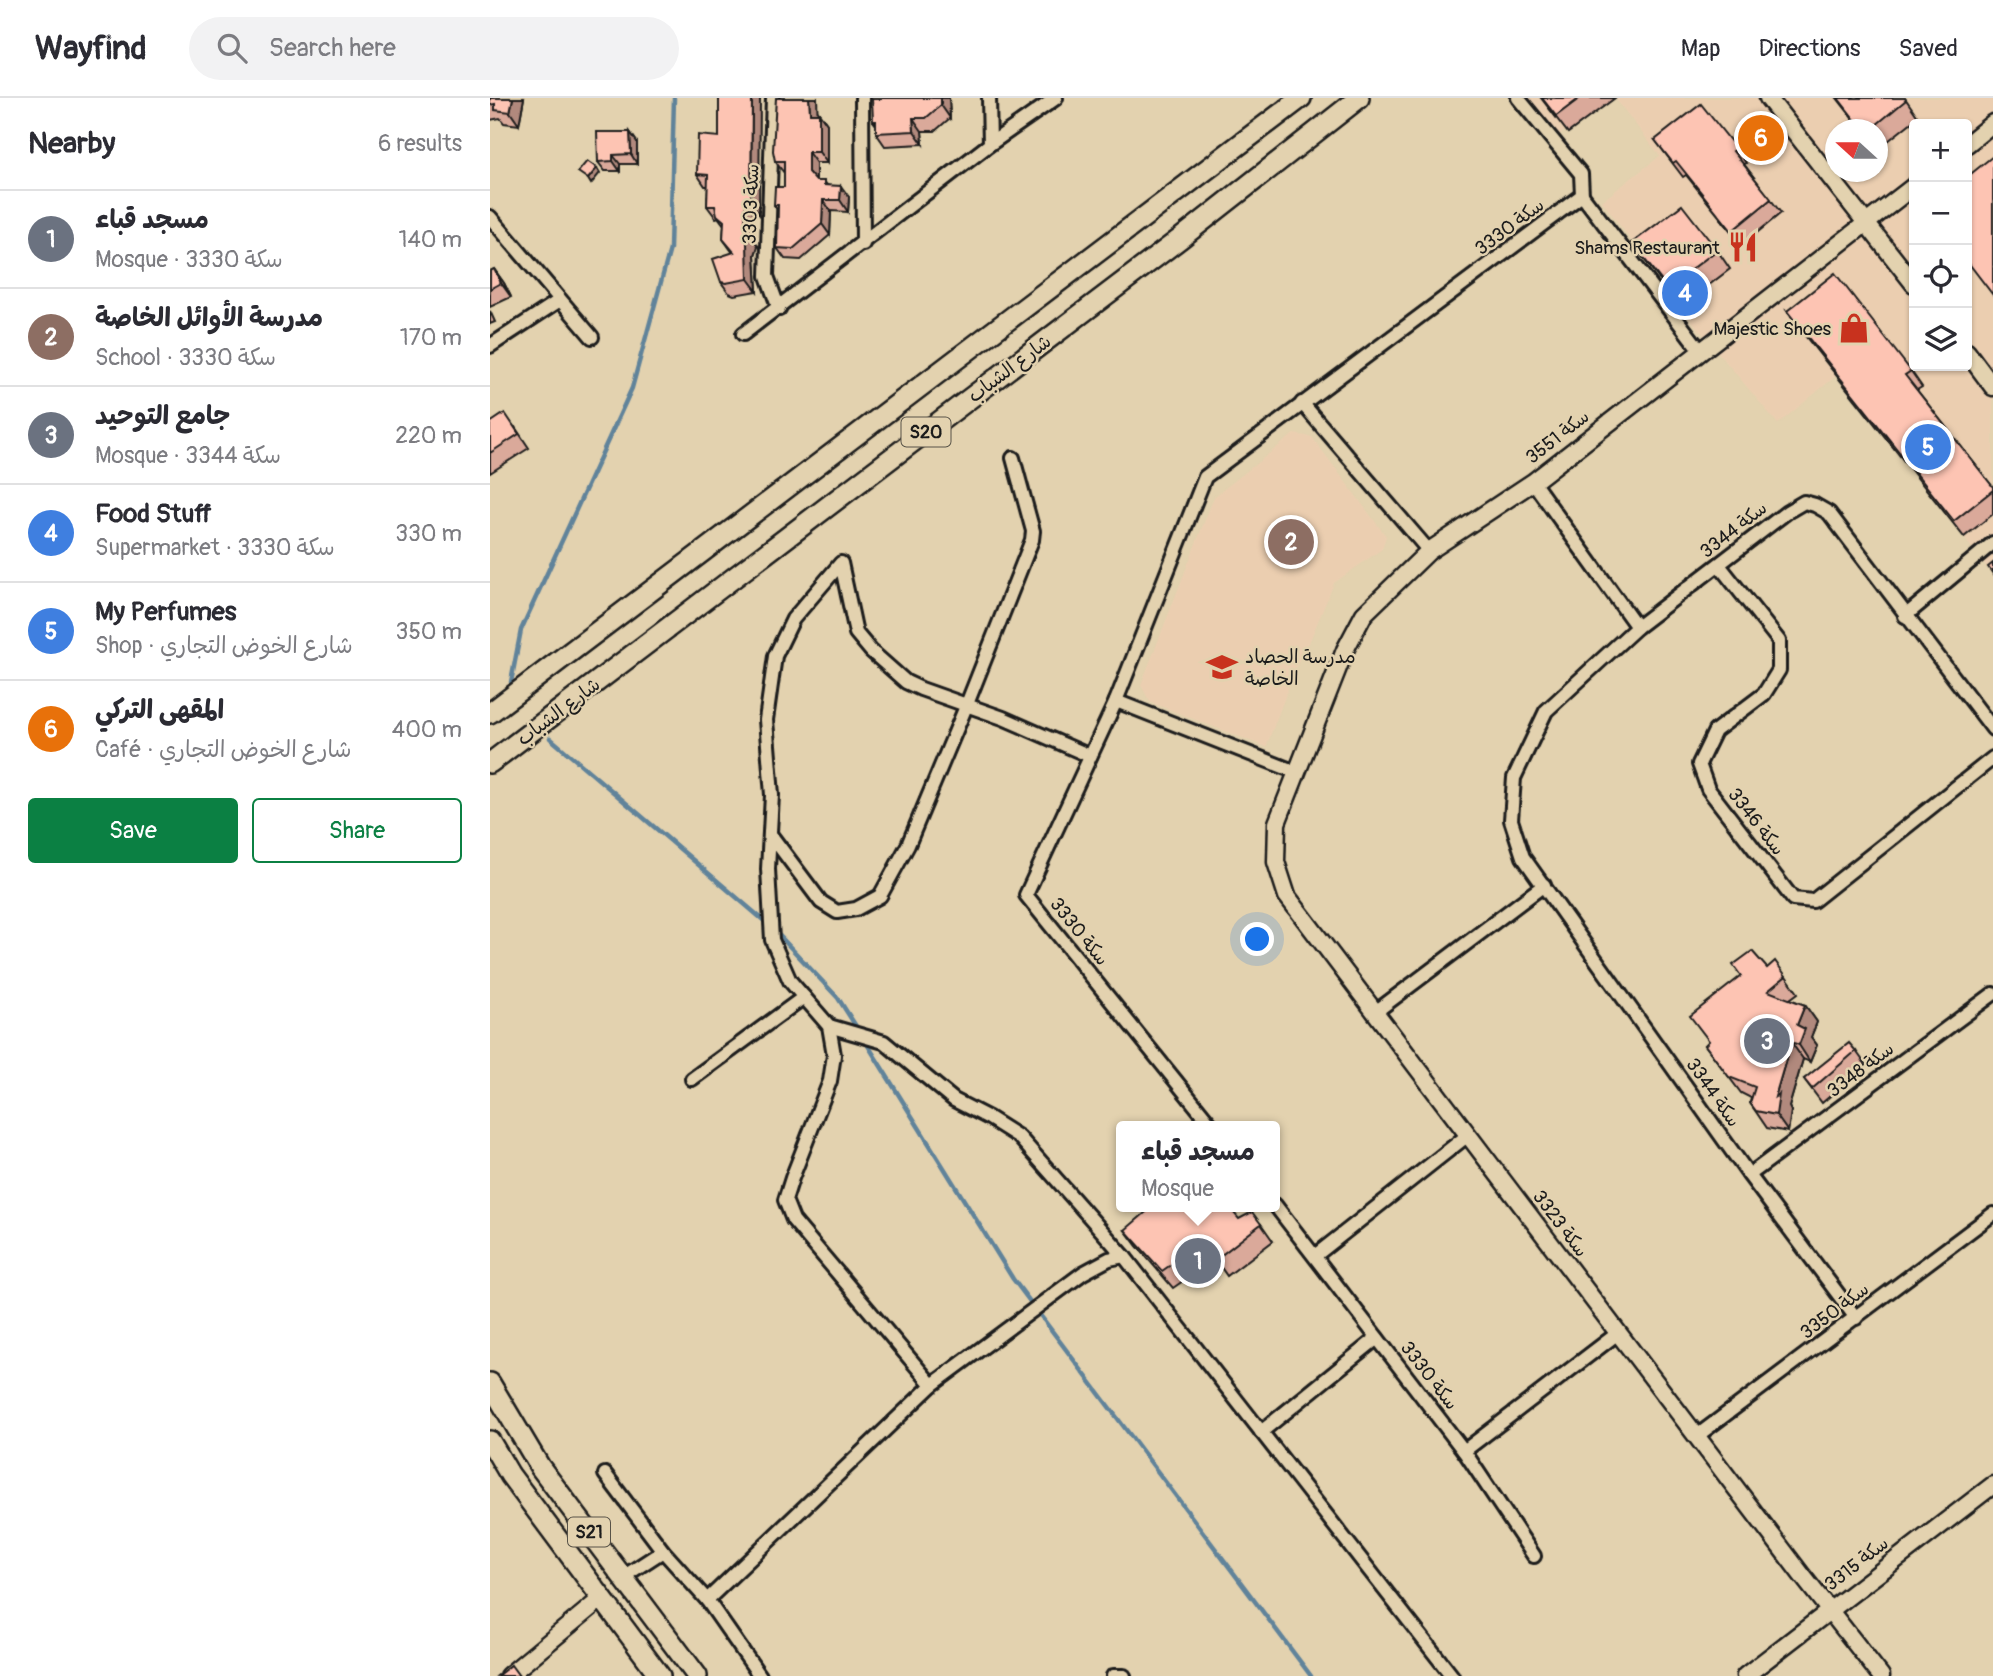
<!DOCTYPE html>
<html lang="en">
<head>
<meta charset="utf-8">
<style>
	body { margin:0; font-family:Pangolin,"Playpen Sans Arabic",sans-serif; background:#f2f2f3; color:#2b2b33 }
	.controls { position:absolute; right:21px; top:21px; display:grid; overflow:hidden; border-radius:7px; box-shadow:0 2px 5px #0004 }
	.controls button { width:63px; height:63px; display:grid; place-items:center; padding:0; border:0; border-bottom:2px solid #e1e1e2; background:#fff; color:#2b2b33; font:35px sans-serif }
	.compass { position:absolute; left:1335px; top:21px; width:63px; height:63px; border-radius:50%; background:#fff; box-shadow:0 2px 5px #0004; rotate:291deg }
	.you { position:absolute; left:768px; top:842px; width:24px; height:24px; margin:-18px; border:5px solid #fff; border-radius:50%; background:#1a73e8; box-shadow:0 0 0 10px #1a73e833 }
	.badge { display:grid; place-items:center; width:46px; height:46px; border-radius:50%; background:#0b8043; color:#fff; font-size:23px; font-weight:700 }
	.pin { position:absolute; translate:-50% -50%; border:4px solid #fff; box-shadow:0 2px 7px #0006 }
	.popup { position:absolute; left:626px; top:1023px; width:164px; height:91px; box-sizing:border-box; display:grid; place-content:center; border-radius:7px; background:#fff; filter:drop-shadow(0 2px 5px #0005); font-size:23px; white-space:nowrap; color:#7c7c81 }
	.popup b { font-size:26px; color:#2b2b33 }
	.popup::after { content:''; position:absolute; left:50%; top:100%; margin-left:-14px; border:14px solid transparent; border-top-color:#fff }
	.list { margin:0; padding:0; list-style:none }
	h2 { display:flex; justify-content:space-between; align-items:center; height:91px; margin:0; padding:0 28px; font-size:30px }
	h2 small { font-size:23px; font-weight:400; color:#7c7c81 }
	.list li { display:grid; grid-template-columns:46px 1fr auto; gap:21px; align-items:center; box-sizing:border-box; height:98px; padding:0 28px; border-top:2px solid #e1e1e2 }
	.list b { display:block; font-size:26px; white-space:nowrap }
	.list p { margin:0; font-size:23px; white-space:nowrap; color:#7c7c81 }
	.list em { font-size:23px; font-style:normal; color:#7c7c81 }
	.actions { display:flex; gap:14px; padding:21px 28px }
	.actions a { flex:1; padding:16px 0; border:2px solid #0b8043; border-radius:7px; text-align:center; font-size:24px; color:#0b8043 }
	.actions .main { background:#0b8043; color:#fff }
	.icon { flex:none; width:38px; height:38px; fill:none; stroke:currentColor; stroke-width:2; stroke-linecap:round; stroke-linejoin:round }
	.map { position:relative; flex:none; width:1503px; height:1578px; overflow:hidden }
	header { display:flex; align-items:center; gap:42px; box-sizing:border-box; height:98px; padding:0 35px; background:#fff; border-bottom:2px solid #e1e1e2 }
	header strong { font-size:33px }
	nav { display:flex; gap:38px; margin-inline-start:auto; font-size:24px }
	.search { width:490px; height:63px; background:#f2f2f3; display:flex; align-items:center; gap:18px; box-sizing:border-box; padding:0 24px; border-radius:38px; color:#7c7c81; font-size:26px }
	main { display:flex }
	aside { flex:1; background:#fff }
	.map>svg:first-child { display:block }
</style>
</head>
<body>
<header>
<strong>Wayfind</strong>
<div class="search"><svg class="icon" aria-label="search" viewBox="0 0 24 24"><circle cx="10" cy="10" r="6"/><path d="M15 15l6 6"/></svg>Search here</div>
<nav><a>Map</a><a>Directions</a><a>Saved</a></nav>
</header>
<main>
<aside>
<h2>Nearby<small>6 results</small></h2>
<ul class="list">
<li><span class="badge" style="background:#6b7280">1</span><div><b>مسجد قباء</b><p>Mosque · سكة 3330</p></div><em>140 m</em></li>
<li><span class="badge" style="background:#8d6e63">2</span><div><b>مدرسة الأوائل الخاصة</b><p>School · سكة 3330</p></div><em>170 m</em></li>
<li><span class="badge" style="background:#6b7280">3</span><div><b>جامع التوحيد</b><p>Mosque · سكة 3344</p></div><em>220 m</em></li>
<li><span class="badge" style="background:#3f7fe0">4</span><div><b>Food Stuff</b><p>Supermarket · سكة 3330</p></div><em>330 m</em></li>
<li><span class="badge" style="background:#3f7fe0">5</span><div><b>My Perfumes</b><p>Shop · شارع الخوض التجاري</p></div><em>350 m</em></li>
<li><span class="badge" style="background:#e8710a">6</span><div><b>المقهى التركي</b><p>Café · شارع الخوض التجاري</p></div><em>400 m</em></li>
</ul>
<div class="actions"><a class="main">Save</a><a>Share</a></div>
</aside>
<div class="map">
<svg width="1503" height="1578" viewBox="0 0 1503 1578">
	<rect width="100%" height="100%" fill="#e3d2af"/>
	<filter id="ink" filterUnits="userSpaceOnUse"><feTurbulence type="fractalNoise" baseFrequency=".0143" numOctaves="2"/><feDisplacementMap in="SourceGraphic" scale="14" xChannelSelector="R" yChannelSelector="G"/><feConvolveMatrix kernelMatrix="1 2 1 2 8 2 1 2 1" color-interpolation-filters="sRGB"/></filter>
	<g filter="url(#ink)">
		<g fill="#ebceb0" fill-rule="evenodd">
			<path d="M1034,0H1124L1067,38Z"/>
			<path d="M1125,0H1503V477L1347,277L1288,326L1190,209L1112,103L1170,58ZM1424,26H1477V268H1424ZM1346,32H1388V74H1346Z"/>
			<path d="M804,336L822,339L896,438L892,451L844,485L816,552L813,551L776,649L660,604L651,587L724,399Z"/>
		</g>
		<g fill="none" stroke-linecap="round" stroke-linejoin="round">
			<g stroke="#61839a" stroke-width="4.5">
				<path d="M21,584L31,532L142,290L180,151L184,0"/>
				<path d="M60,640L279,827"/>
				<path d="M285,833L348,900L369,933"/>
				<path d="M374,941L523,1181L821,1578"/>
			</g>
			<g stroke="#1c1c1c" stroke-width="18">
				<g id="minor">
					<path d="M283,0L277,178L289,211"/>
					<path d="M372,0L373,146"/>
					<path d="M499,0L500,46"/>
					<path d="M1028,0L1091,76L1092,97"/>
					<path d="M1092,97L1210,252"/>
					<path d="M0,119L102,239"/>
					<path d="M253,236L500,46L566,0"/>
					<path d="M0,248L70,202"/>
					<path d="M812,305L939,453"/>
					<path d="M1043,384L1147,529"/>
					<path d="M1229,467L1289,543V572L1274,596L1225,633L1209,666L1218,691L1303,801L1323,803L1503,660"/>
					<path d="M1415,518L1503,445"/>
					<path d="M626,603L806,674"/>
					<path d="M280,736L331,804L347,814L366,811L390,798L418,747L477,606L542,442L543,433L523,360"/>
					<path d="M884,915L1054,787"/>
					<path d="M339,928L394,944L464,1002L499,1020L529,1039L634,1158L962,1578"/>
					<path d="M202,981L314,899"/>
					<path d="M722,1028L536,797L626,603L715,379L1092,97"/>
					<path d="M1259,1077L1503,896"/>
					<path d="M785,1107L974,1353L1044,1458"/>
					<path d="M826,1157L978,1037"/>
					<path d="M1366,1220L1259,1077L1033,759L1021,722L1024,680L1056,613L1147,529L1297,414L1314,404L1325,407L1339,415L1503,631"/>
					<path d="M442,1287L303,1122L295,1102L302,1080L340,983L344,957L339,928L300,883L282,842L278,771L282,697L276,622L285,558L303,521L351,465L366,535L381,553L416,584L431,591L513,620L600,658"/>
					<path d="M771,1334L887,1240"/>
					<path d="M1207,1338L1503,1116"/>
					<path d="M974,1353L1128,1235"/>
					<path d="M115,1376L173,1453L217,1502L270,1578"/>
					<path d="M133,1479L173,1453"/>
					<path d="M217,1502L442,1287L593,1175L619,1161L634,1158"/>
					<path d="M623,1578H634"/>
				</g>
			</g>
			<g stroke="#1c1c1c" stroke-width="21">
				<g id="tertiary">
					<path d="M1278,0L1424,186"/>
					<path d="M1477,46L1503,25"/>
					<path d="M1477,254L1503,289"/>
					<path d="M18,1578L112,1500"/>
					<path d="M1255,1578L1503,1387"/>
					<path d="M1391,1578L1311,1476L797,798L786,764L787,725L855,552L874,516L939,453L1043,384L1424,88"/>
				</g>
			</g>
			<g stroke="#1c1c1c" stroke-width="24">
				<g id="primary">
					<path d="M0,615L811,0"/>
					<path d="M0,665L691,140L869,0"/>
					<path d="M0,1285L50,1369L207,1578"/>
					<path d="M0,1343L20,1377L170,1578"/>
				</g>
			</g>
			<use href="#minor" stroke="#e3d2af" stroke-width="12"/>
			<use href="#tertiary" stroke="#e3d2af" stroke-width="16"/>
			<use href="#primary" stroke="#e3d2af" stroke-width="19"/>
		</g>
		<g fill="#daa99a" stroke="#1c1c1c" stroke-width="2">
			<path d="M0,0H34L29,27L14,25L10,20L0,22Z"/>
			<path d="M286,0H327V15H329L337,26V65H326V83H334L337,87L359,99L358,114L341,113L340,137L311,162L295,161L287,150L288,113L284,107L294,89V75L285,63Z"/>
			<path d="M459,0L460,20L445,33H432L433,46L395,48L386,35V27L383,23L391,1Z"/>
			<path d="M1051,0H1125L1078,35Z"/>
			<path d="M1347,0H1415L1428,19L1388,51V32H1372Z"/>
			<path d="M140,34L147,44V66H130V73H115L108,64Z"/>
			<path d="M229,39L269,116L264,115L263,139L268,148L265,157L267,193L244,197L239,195L231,184L243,155L233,141L234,127L228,119L226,120L217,108L218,88H215L207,76Z"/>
			<path d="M1165,42L1246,50L1256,65L1254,66L1291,115L1252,147L1196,77L1193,79Z"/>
			<path d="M1142,145L1227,152L1240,171L1190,209Z"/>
			<path d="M4,171L14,185L21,199L0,209V173Z"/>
			<path d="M0,213L5,224L0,226Z"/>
			<path d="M1297,213L1421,273L1432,289L1427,292L1503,389V416L1474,439L1308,229Z"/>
			<path d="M0,325L25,329L39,350L0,375Z"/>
			<path d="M1277,870L1296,878L1308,895L1300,901L1315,907L1327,924L1321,939L1327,947L1320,964L1313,961L1299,1009L1301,1013L1298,1034L1277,1030L1260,1005L1261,1000L1251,995L1215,947L1218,944Z"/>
			<path d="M1366,953L1376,967L1332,1005L1314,981Z"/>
			<path d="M749,1121L771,1126L783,1143L737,1178L725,1161L717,1180L703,1176L683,1190L647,1148L635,1132Z"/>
		</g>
		<g fill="#b1897d" stroke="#1c1c1c" stroke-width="2">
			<path d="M23,0H34L29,27L20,14Z"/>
			<path d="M262,0H270L269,116L261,104Z"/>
			<path d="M319,0H327L328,26L320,15Z"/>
			<path d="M451,0H459L460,20L451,7Z"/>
			<path d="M329,15L337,26V65L329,54Z"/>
			<path d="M423,20L432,33L433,46L424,33Z"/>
			<path d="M140,34L147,44V66L141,56Z"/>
			<path d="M318,54L326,65V86L318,74Z"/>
			<path d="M123,57L130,66V73L123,63Z"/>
			<path d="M107,70L110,75L101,86L98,81Z"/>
			<path d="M351,88L359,99L358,114L350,102Z"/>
			<path d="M333,102L341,113L340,137L332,126Z"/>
			<path d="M256,104L264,115L263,139L268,148L265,157L267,193L258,181L255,128Z"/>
			<path d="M4,171L14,185L21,199L11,185Z"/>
			<path d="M1315,907L1327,924L1321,939L1327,947L1320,964L1309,947L1307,927Z"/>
			<path d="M1301,944L1313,961L1299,1009L1301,1013L1298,1034L1286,1017L1285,999Z"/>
			<path d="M713,1145L725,1161L717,1180L705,1164Z"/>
		</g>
		<g fill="#fdc4b3" stroke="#1c1c1c" stroke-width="2">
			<path d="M0,0H23L20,14L5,12V6L0,7Z"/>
			<path d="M229,0H262L261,104H256L255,128L260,137L257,145L258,181L236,185L231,184L223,161L244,154L233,141L234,123L227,117L225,108H217L218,77L207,76L208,37L229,39Z"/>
			<path d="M286,0H319L320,15H329V54H318V74L326,83H334V87L351,88L350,102H333L332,126L303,151L287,150L288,107H284L285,89H294V63H285L283,53Z"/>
			<path d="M391,0H451V7L436,20H423L424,33L386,35V23H383L382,1H391Z"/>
			<path d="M1052,0H1090L1066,18Z"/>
			<path d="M1348,0H1415L1416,2L1380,32H1373Z"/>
			<path d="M1211,6L1246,50L1243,53L1281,101L1242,133L1186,63L1183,65L1165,42Z"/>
			<path d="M107,34H140L141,56L123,57V63L108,64Z"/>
			<path d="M1503,58V197L1477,163V79Z"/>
			<path d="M97,63L107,70L98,81L88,74Z"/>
			<path d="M1192,107L1227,152L1177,190L1142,145Z"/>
			<path d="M4,171L11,185L0,191V173Z"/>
			<path d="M1345,175L1421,273L1415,277L1503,389V392L1464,423L1297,213Z"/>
			<path d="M15,315L29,336L0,355V325Z"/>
			<path d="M1503,465V476L1498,469Z"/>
			<path d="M1262,853L1277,870L1285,863L1296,878L1278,893L1315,907L1307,927L1315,931L1309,947L1301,944L1285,999L1289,996L1286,1017L1266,1013L1260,1005L1265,989L1239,979L1215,947L1219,943L1200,918L1251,878L1243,867Z"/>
			<path d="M1359,945L1366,953L1322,991L1314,981Z"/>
			<path d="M662,1109H739L749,1121L762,1114L771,1126L725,1162L713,1145L705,1164L692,1159L672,1173L635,1132Z"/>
			<path d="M21,1567L29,1578H7Z"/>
		</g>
	</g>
	<defs>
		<g id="restaurant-bare" transform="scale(2.415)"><path d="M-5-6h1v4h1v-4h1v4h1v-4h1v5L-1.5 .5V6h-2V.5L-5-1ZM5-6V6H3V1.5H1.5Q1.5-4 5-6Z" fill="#c8321e" stroke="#e3d2af" stroke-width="2.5" paint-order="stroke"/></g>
		<g id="shop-bare" transform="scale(2.415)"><path d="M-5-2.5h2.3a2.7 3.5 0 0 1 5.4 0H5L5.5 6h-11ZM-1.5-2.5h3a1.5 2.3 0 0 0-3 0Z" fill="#c8321e" stroke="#e3d2af" stroke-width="2.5" paint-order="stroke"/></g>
		<g id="school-bare" transform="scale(2.415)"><path d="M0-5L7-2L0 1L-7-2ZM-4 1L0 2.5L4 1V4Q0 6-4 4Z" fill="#c8321e" stroke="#e3d2af" stroke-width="2.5" paint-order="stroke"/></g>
	</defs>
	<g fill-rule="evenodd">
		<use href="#restaurant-bare" x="1253" y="149"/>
		<use href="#shop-bare" x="1364" y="230"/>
		<use href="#school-bare" x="732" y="569"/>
	</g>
	<g text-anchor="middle" stroke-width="5" stroke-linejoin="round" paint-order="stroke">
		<g fill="#e3d2af" stroke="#585348" stroke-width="2">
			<rect x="411.5" y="319.5" width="49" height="29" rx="5"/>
			<rect x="78" y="1419.5" width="42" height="29" rx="5"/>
		</g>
		<g font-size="18" font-weight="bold" fill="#1c1c1c">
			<text x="436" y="340">S20</text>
			<text x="99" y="1440">S21</text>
		</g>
		<g font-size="19" fill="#1c1c1c" stroke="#e3d2af">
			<text transform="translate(260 106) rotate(-88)" y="7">سكة 3303</text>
			<text transform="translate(1019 128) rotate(-37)" y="7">سكة 3330</text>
			<text transform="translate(519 270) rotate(-37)" y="7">شارع الشباب</text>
			<text transform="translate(1067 338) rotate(-38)" y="7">سكة 3551</text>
			<text transform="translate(1243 431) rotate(-38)" y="7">سكة 3344</text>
			<text transform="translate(68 613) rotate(-37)" y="7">شارع الشباب</text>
			<text transform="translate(1267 723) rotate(52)" y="7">سكة 3346</text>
			<text transform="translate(590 833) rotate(51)" y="7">سكة 3330</text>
			<text transform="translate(1370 971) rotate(-37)" y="7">سكة 3348</text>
			<text transform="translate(1224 994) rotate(55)" y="7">سكة 3344</text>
			<text transform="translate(1071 1125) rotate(53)" y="7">سكة 3323</text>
			<text transform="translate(1344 1212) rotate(-37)" y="7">سكة 3350</text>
			<text transform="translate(940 1277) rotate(52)" y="7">سكة 3330</text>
			<text transform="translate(1366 1465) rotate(-38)" y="7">سكة 3315</text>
		</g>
		<g font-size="19" fill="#1c1c1c" stroke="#e3d2af" text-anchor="end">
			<text x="1230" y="156">Shams Restaurant</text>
			<text x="1341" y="237">Majestic Shoes</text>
			<text x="755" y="565" text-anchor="start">مدرسة الحصاد<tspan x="755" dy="22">الخاصة</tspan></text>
		</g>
	</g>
</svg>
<div class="controls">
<button>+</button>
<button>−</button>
<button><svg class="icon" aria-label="locate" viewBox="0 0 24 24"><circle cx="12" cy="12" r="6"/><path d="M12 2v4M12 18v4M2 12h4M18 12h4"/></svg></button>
<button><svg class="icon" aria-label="layers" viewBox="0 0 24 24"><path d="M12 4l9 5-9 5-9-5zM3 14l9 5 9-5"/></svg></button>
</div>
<svg class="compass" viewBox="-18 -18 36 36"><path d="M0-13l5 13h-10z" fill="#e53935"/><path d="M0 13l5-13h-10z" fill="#7c7c81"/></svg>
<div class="you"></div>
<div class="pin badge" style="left:708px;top:1163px;background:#6b7280">1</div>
<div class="popup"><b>مسجد قباء</b>Mosque</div>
<div class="pin badge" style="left:801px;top:444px;background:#8d6e63">2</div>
<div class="pin badge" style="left:1277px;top:943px;background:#6b7280">3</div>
<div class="pin badge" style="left:1195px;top:195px;background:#3f7fe0">4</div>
<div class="pin badge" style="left:1438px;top:349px;background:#3f7fe0">5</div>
<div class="pin badge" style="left:1271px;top:40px;background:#e8710a">6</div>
</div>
</main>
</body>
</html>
